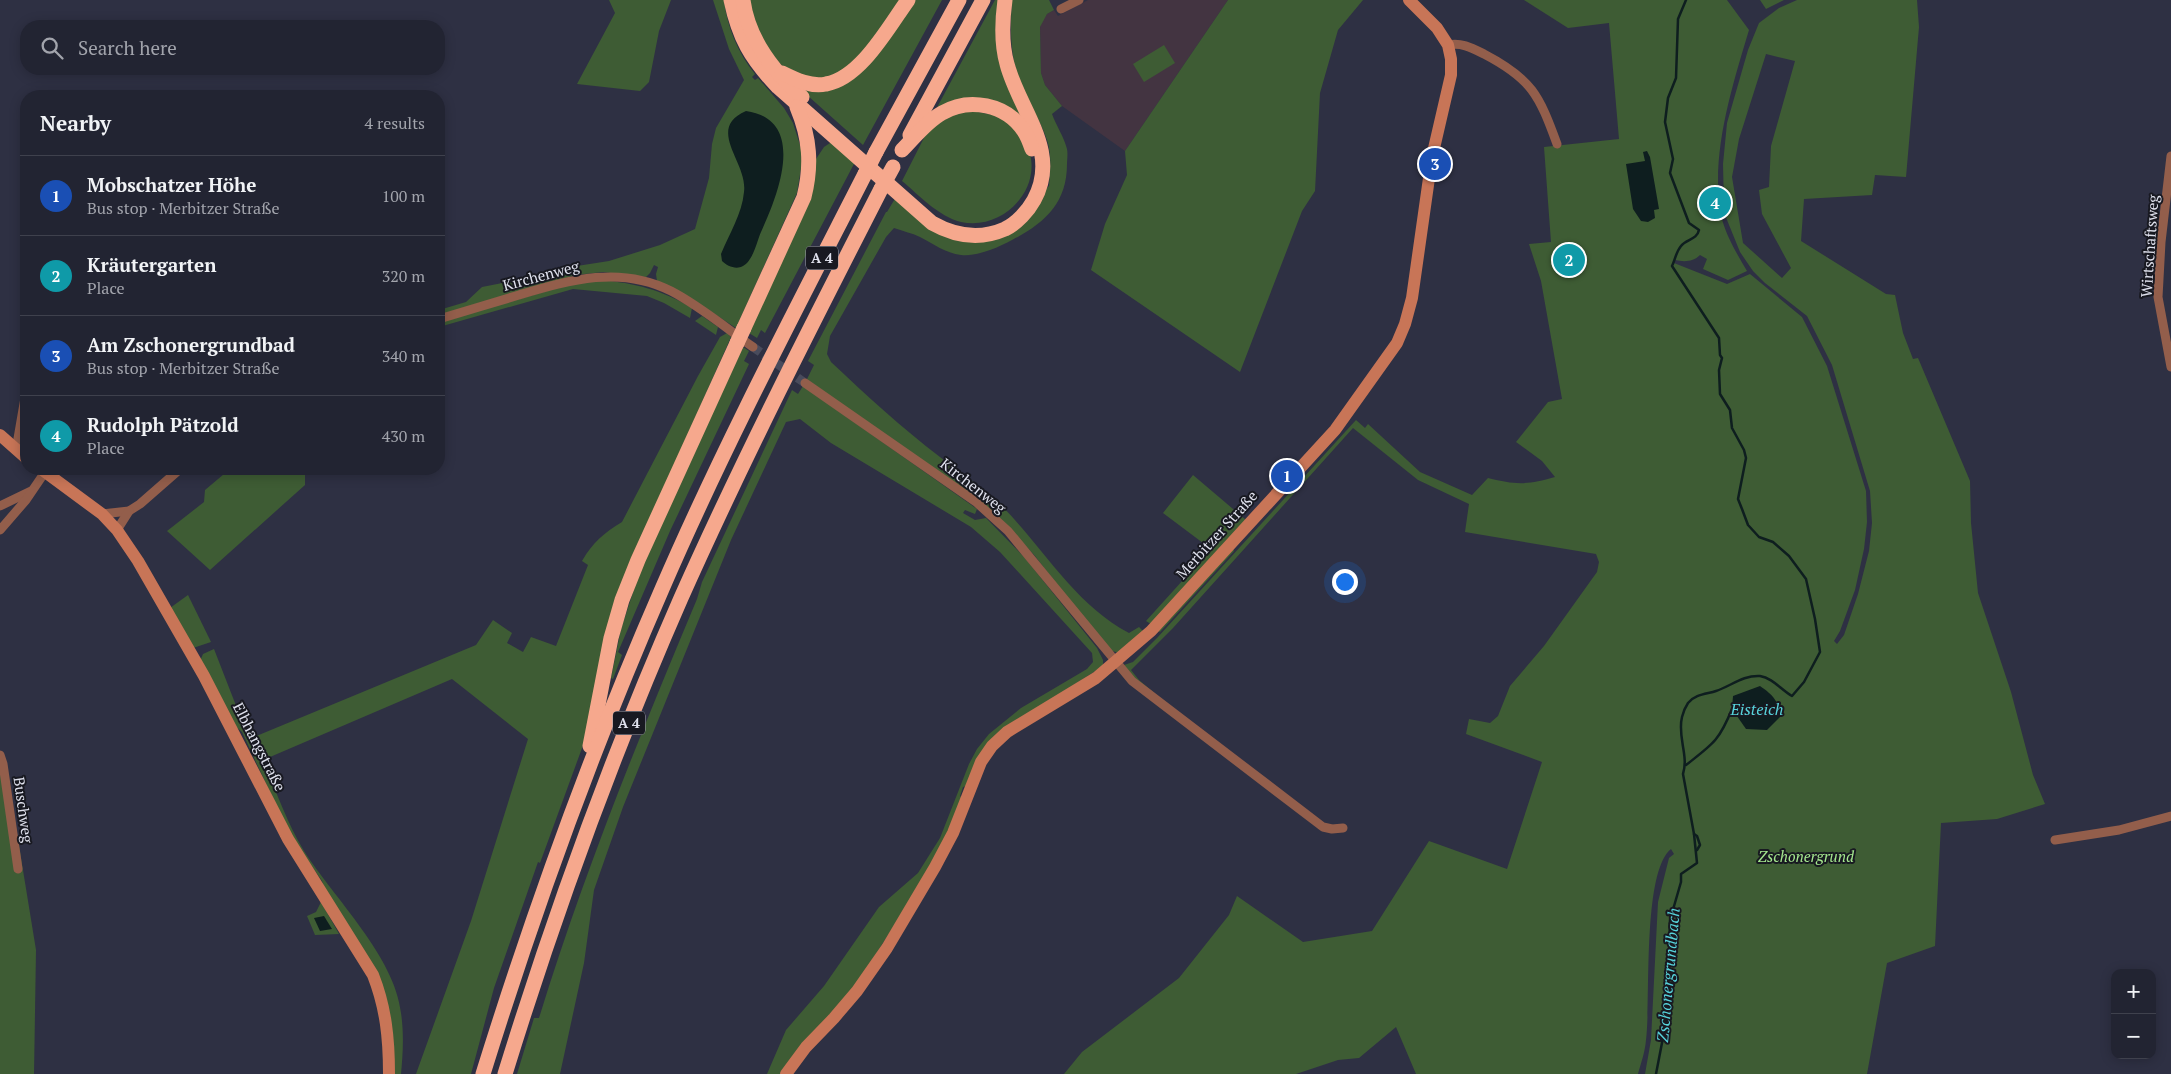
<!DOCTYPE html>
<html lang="en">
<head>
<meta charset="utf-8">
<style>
	body { margin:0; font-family:"PT Serif",serif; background:#2e303e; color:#f1f3f6 }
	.controls { position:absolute; right:15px; bottom:15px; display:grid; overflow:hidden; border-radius:10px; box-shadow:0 2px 12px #0003 }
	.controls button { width:45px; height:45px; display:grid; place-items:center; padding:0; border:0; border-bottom:1px solid #3f414d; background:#222432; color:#f1f3f6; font:25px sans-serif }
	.you { position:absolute; left:1344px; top:581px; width:18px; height:18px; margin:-12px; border:4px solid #fff; border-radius:50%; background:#1a73e8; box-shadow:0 0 0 8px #1a73e833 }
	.badge { display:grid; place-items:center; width:32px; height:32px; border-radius:50%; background:#7ebdf9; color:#fff; font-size:16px; font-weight:700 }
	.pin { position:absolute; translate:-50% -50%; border:2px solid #fff; box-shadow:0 1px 5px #0006 }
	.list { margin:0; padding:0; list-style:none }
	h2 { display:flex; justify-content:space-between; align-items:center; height:65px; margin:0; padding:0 20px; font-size:21px }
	h2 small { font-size:16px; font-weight:400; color:#a2a4ac }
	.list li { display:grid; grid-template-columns:32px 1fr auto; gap:15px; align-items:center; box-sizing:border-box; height:80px; padding:0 20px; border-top:1px solid #3f414d }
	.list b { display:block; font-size:19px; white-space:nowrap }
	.list p { margin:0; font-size:16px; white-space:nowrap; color:#a2a4ac }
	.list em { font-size:16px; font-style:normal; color:#a2a4ac }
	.icon { flex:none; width:28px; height:28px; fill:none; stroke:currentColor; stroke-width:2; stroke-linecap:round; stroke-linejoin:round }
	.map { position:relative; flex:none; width:2171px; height:1074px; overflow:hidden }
	.search { position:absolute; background:#222432; box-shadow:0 2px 12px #0003; left:20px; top:20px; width:425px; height:55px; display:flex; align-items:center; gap:12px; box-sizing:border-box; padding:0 18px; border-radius:20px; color:#a2a4ac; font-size:19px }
	.panel { position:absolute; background:#222432; box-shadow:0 2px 12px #0003; left:20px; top:90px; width:425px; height:385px; border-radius:20px }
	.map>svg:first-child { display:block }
</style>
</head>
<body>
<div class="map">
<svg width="2171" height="1074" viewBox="0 0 2171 1074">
	<rect width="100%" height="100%" fill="#2e3043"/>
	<path fill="#433441" d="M1088,0H1228L1125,151L1062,106L1045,85L1041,73L1040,27L1042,21L1047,14L1054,10L1058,16Z"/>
	<g fill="#3e5c34" fill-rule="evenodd">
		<path d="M609,0H671L659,31L649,82L640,91L577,84L615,13Z"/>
		<path d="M713,0H724C727,27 738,53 755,74L752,77L755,80L758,78L784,108L793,123L801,148L802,162L797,193L736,328L695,301L657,281L656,274L658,267L654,265L650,273L646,277L603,272L576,275L439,315V310L466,302L482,287L522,279L564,268L609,261L660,245L695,229L709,178L712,144L716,128L744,80L729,49Z"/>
		<path d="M748,0H903L852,68L816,81L781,65L762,42Z"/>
		<path d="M911,0H942L863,145L798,87L827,88Z"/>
		<path d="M995,0H1001L999,10L1030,131L1000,107L934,113Z"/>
		<path d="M1012,0H1049L1054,10L1047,14L1040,27L1041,73L1045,85L1062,106L1052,114C1056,125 1064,137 1067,149C1068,154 1067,160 1067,164C1067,203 1045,223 1012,240C999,247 977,257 961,255C945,253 934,244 920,237C912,233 902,231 894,228L886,237L830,336L827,354L831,362C866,395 902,428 940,457C956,470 973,481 989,494C1039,538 1069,601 1129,633L1139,627L1144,632L1119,653L1109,650L1102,643L1035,556L1012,531L807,379L814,365L808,361L886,212H887L896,197L930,227L993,238L1049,186C1050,171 1052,155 1047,140C1040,118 1025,99 1018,77C1010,51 1010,26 1012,0Z"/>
		<path d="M1228,0H1363L1338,30L1320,93L1315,191L1302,211L1240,372L1091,270L1105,224L1127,175L1125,151Z"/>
		<path d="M1524,0H1727L1749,30C1732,87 1710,155 1721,215C1725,234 1737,254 1747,271L1728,280L1703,269L1707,259L1700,255C1693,262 1684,262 1675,260L1674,263L1727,284L1750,274L1802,317L1827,366L1866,491L1867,522L1864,549L1855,590L1840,631L1834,641L1837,644L1844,635L1858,594L1869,551L1872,523L1870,491L1832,365L1807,316L1765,283L1753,271L1740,252L1725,215L1724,206L1723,164L1727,123L1748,50L1759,23L1779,8L1797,0H1917L1919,27L1906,177L1875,175L1872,195L1804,199L1801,241L1886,294L1895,295L1903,333L1913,359L1918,358L1970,481L1971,523L1978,593L2011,692L2033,775L2045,804L1997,819L1941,823L1935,946L1887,963L1867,1074H1645L1651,1040L1658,902L1669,858L1674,854L1671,849C1642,872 1651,1001 1646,1040C1645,1052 1641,1063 1638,1074H1416L1396,1027L1359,1058L1338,1060L1296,1074H1064L1082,1052L1179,978L1229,915L1237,896L1303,942L1372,931L1429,841L1507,869L1542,762L1466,734L1469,719L1490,723L1498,716L1510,686L1544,646L1597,572L1599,562L1596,554L1465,532L1469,504L1418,480L1353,428L1173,628L1131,670L1139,680L1159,697L1133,680L1124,665L1133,662L1157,638L1356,420L1365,428L1368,424L1420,472L1472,495L1488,478C1516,485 1527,485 1555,477L1542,461L1516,442L1548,402L1562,399L1541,281L1529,244L1551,242L1544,147L1619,139L1609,23L1568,28ZM1766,54L1795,61L1771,146L1769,187L1759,190L1762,214L1791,268L1782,278L1743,243L1732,177L1739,139Z"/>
		<path d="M1760,0H1784L1766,9Z"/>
		<path d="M1164,45L1175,63L1144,82L1133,64Z"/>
		<path d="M962,109L1004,117C1012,128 1027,141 1030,154C1040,193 1000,231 961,222C938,216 920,196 902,181L928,130Z"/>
		<path d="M830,143H835L855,162L765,333L761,330L757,338L749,333L816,159L824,147Z"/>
		<path d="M600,280C635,283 662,290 692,308L690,318L664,303L647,296L573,289L439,327V322L575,283Z"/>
		<path d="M702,316L718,327L716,335L695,321Z"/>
		<path d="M727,333L731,337L634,555L589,729L540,863L538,862L494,988L471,1074H416L471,921L528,739L452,679L263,760C276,791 287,823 304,851C334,898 395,957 401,1013C404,1033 403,1054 401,1074H392L390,1016L327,896L322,881L289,833L242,732L234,725L200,661L203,654L214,649L249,739L476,645L493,620L512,633L507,643L523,652L531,637L556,646L588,565L582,561C593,542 604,533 622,522L698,376L720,337Z"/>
		<path d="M743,347L749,351L744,361L749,364L670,531L618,652L622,655L613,679L611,678L621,629L643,562Z"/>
		<path d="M803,386L977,509L975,514L965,510L963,513L975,520L986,518L1025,558L1097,648L1103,660V666L1007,728L967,786L963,787L960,796L963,798L948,833L911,899L853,990L782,1074H767L786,1030L824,986L879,907L918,873L940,838L969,764L977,749L989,734L1021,708L1087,669L1093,662L1092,653L1000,552L971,527L831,443L800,419L786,422L731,540L623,807L594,890L584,963L560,1074H517L534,1018H539C583,875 639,737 697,599L702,582L792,390L798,394Z"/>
		<path d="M230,469H305V485L210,570L167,531L204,502L205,490Z"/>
		<path d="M1193,475L1246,520L1151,624L1146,621L1211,549L1163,513Z"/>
		<path d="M1233,549L1234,551L1160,632L1158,631Z"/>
		<path d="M188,595L211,642L193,648L170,608Z"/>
		<path d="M0,773L14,815L36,950L34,1074H0Z"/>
		<path d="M321,902L339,934L315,935L307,916L316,912Z"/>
	</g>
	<g fill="#0e1e1f">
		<path d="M746,111C808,120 778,195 761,232C757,241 753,261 743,266C736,270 727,266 722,261L721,254C729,234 742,214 744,192C748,162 705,129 746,111Z"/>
		<path d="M1647,151L1650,157L1659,209L1654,210L1655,218L1648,222L1641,221L1633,209L1626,164L1645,161L1643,152Z"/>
		<path d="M1760,686C1773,695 1779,701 1780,717L1767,730L1746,729L1732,709L1733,696Z"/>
		<path d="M324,916L332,929L320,931L314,918Z"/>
	</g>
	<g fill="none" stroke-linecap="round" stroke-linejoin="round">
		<g stroke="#0e1e1f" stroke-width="2.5">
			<path d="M1686,765C1713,744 1719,741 1732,709H1734"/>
			<path d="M1694,834L1697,836L1700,845L1697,850"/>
			<path d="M1656,1074L1667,1017L1670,920L1681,882V874L1697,863L1694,834L1683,774C1689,755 1677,737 1682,717C1683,713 1686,706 1688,703C1695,694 1707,694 1716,691C1731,686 1743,675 1760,676C1773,678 1781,690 1792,696L1804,682L1820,652L1815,619L1806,579L1789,556L1773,542L1759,537L1748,525L1742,509L1738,499L1746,458L1744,450L1732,428L1730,410L1720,394L1719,370L1722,358L1720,355L1719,338L1672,266C1675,260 1676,252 1681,246C1686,239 1697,240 1699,230L1689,223L1670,173L1673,159L1665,122L1668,98L1676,78L1678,19L1686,0"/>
		</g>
		<path stroke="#494b5c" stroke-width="9" stroke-dasharray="9 4.5" stroke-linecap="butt" d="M753,347L805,383"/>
		<g stroke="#935e4b" stroke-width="9">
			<path d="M1061,9L1079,0"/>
			<path d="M1448,45C1461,42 1472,48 1484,54C1532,79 1539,95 1557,144"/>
			<path d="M2171,156L2161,242L2158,297L2171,367"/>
			<path d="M439,319C466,311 492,303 519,295C570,280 620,265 671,291C700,306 726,328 753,347"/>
			<path d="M805,383L976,502L1008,531L1132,681L1323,827L1332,829L1343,828"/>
			<path d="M16,450L26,392"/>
			<path d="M0,506L31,491"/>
			<path d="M102,514L129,511L140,504L180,469"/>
			<path d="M0,530L26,500L45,472"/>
			<path d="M117,530L129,511"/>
			<path d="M0,755L3,764L18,869"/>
			<path d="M2055,840L2119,830L2171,816"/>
		</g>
		<g stroke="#c87557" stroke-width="12">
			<path d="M0,435L26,458"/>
			<path d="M41,469L102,514L117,530L138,561L204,676L288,839L373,975C386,1008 389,1039 389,1074"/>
			<path d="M786,1074L806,1047L834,1018L857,991L887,948L935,867L953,833L981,762L992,746L1007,732L1096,678L1151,631L1335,430L1397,343L1405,324L1412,298L1432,157L1451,75V59L1448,45L1437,28L1409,0"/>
		</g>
		<g stroke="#f6a88d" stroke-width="15">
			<path d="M731,0C739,38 751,59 778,87L932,223C955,236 980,240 1005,229C1017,223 1028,211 1034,200C1061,151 1019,110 1007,64C1001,43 1002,22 1005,0"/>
			<path d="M743,0C748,39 773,71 802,97"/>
			<path d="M782,73C796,80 811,87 826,84C861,78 889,26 908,0"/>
			<path d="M910,135L983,0"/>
			<path d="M902,150C914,138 926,122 942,113C969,97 1006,104 1024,131C1028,137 1030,143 1032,149"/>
			<path d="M876,152L959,0"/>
			<path d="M744,328L804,197C812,165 810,138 797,107"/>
			<path d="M590,746L611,638L622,600L638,560L737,343"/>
			<path d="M483,1074C534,910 593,747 662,589C723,448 795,311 865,174"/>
			<path d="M505,1074C555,912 613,753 681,598C743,459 812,324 881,189"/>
		</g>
		<g stroke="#f6a88d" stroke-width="15">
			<path d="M865,174L876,152"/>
			<path d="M881,189L893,167"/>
			<path d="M737,343L744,328"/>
		</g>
	</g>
	<g text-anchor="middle" stroke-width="4" stroke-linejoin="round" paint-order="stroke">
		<g fill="#181921" stroke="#a3a5b0" stroke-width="1">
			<rect x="806" y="246.5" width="32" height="23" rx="4"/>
			<rect x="613" y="711.5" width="32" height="23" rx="4"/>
		</g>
		<g font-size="14" font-weight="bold" fill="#dfe1ed">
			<text x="822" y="263">A 4</text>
			<text x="629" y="728">A 4</text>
		</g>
		<g font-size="15" fill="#dfe1ed" stroke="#181921">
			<text transform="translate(2150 246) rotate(-86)" y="5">Wirtschaftsweg</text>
			<text transform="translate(541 276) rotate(-15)" y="5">Kirchenweg</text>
			<text transform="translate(973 486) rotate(38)" y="5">Kirchenweg</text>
			<text transform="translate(1217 535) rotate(-48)" y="5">Merbitzer Straße</text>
			<text transform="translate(259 747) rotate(63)" y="5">Elbhangstraße</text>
			<text transform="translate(23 810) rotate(82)" y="5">Buschweg</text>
		</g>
		<g font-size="15" font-style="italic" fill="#a5e88f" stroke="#181921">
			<text x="1806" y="862">Zschonergrund</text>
		</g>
		<g font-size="16" font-style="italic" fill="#57d3db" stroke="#181921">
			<text x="1757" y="715">Eisteich</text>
			<text transform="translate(1668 975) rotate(-85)" y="6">Zschonergrundbach</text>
		</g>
	</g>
</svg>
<div class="controls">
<button>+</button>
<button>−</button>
</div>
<div class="you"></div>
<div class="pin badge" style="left:1287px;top:476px;background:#1a4fb4">1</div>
<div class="pin badge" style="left:1569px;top:260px;background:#0f9aa8">2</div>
<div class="pin badge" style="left:1435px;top:164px;background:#1a4fb4">3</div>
<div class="pin badge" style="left:1715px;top:203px;background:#0f9aa8">4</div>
<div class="search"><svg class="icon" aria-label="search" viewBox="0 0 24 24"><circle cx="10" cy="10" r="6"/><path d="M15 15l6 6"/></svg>Search here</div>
<section class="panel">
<h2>Nearby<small>4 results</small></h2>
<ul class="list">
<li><span class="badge" style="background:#1a4fb4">1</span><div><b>Mobschatzer Höhe</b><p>Bus stop · Merbitzer Straße</p></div><em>100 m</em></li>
<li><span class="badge" style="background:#0f9aa8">2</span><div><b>Kräutergarten</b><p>Place</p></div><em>320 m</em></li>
<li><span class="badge" style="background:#1a4fb4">3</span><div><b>Am Zschonergrundbad</b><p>Bus stop · Merbitzer Straße</p></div><em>340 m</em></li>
<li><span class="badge" style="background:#0f9aa8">4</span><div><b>Rudolph Pätzold</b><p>Place</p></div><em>430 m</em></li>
</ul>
</section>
</div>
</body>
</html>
